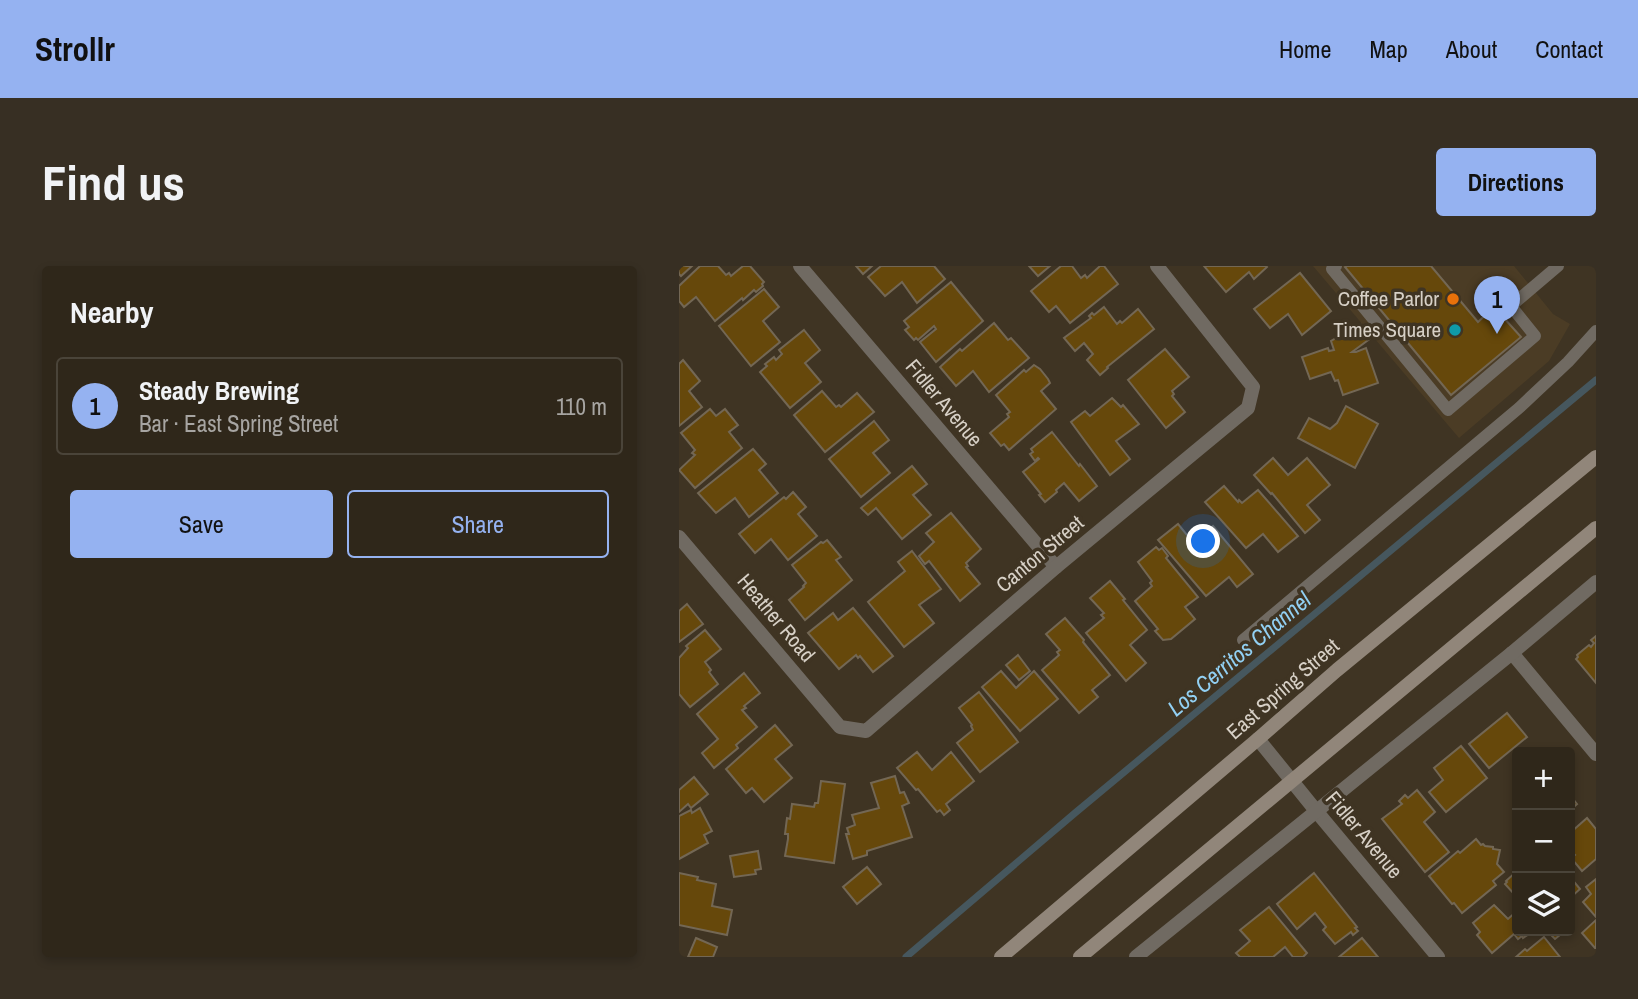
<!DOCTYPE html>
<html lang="en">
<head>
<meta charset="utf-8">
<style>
	body { margin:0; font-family:"Archivo Narrow",sans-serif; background:#372f23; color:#f1f3f6 }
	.controls { position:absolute; right:21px; bottom:21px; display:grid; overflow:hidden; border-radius:7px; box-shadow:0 4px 10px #0003 }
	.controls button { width:63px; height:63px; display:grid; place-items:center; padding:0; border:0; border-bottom:2px solid #4a4439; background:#2f271a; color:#f1f3f6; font:35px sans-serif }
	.you { position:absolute; left:525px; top:276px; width:24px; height:24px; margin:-18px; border:5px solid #fff; border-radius:50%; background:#1a73e8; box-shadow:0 0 0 10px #1a73e833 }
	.badge { display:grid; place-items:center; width:46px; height:46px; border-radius:50%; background:#95b2f1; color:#111; font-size:23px; font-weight:700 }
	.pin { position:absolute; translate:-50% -58px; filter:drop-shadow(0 2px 4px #0008) }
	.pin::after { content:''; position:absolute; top:37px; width:24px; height:21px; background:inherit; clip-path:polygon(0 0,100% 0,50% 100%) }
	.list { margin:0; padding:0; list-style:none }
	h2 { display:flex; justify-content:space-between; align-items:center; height:91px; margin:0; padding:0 28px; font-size:30px }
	h2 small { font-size:23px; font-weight:400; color:#a7a5a2 }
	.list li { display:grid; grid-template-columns:46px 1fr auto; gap:21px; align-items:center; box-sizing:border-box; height:98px; margin:0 14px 14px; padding:0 14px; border:2px solid #4a4439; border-radius:7px }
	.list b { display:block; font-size:26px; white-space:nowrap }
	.list p { margin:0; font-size:23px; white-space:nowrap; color:#a7a5a2 }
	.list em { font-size:23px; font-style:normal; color:#a7a5a2 }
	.actions { display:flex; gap:14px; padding:21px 28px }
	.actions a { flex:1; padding:16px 0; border:2px solid #95b2f1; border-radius:7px; text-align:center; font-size:24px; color:#95b2f1 }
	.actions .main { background:#95b2f1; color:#111 }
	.icon { flex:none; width:38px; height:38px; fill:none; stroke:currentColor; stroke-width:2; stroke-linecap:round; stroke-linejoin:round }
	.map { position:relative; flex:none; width:917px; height:691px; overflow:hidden; border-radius:7px }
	header { display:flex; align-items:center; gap:42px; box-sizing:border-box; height:98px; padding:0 35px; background:#95b2f1; color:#111 }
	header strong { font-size:33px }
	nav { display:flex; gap:38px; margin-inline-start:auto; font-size:24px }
	.intro { display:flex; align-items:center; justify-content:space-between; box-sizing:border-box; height:168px; padding:0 42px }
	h1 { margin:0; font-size:49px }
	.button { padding:18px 32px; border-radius:7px; background:#95b2f1; color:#111; font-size:24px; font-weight:700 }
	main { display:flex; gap:42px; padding:0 42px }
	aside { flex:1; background:#2f271a; border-radius:7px; box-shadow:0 4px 10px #0003 }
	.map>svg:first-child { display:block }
</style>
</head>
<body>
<header>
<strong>Strollr</strong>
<nav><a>Home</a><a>Map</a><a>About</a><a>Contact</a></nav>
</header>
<div class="intro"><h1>Find us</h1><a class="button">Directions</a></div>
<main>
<aside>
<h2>Nearby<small></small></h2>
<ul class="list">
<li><span class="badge">1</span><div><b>Steady Brewing</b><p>Bar · East Spring Street</p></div><em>110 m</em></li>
</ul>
<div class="actions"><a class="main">Save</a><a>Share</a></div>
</aside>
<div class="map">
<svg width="917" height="691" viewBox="0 0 917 691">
	<rect width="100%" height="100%" fill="#3f3423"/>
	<path fill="#4b3c25" d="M634,0H835L874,48L891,58L870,95L780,172Z"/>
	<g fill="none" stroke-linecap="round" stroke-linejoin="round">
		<path stroke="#46575e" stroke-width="7" d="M227,691L396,547L917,114"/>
	</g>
	<g fill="#66480b" stroke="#736754" stroke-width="2">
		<path d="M0,0H13L2,10L0,8Z"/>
		<path d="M21,0H39L47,9L50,7L52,10L64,0H71L85,16L83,18L84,20L77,26L75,24L64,34L63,32L36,55L17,31L5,41L0,35V20Z"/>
		<path d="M177,0H193L184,8Z"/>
		<path d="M202,0H255L266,13L238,37L223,16L206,30L189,11Z"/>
		<path d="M350,0H371L359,10Z"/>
		<path d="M382,0H393L402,12L406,9L408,12L421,0H425L439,18L391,57L377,40L370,46L352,25Z"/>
		<path d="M525,0H587L588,1L575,13L570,6L547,26Z"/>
		<path d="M668,0H752L799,56L815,41L842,71L772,129L666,1Z"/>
		<path d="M621,7L652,45L623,69L609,48L591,62L575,43Z"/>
		<path d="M272,16L304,55L257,96L241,76L257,63L255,60L239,74L237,72L235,74L226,64L230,61L225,55Z"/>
		<path d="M85,23L100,41L84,55L101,76L72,100L40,60Z"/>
		<path d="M425,41L438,58L441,55L443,57L459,43L475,63L428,101L429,102L421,109L408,94L414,88L405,77L396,85L385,72L412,52L410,50L413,47L415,49Z"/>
		<path d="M315,57L329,74L332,72L350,92L310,126L294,105L277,120L261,101L281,83L283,85Z"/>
		<path d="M682,58L692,72L673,86H677L687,82L699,117L664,129L659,114L656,115L652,106L631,113L623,91L649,82L650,85L655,84L652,75Z"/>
		<path d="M125,64L141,84L126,97L142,116L111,142L81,106L88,100L86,98L95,91L97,94L103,88L100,84Z"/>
		<path d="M486,83L510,111L493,125L495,128L493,130L506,146L487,162L449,114Z"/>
		<path d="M4,94L21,115L10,125L23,141L0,160V98Z"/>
		<path d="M355,99L361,103L369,113L371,117L362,125L377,143L330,184L325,178L322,180L311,167L330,151L328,148L331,146L317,129L345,104L347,106Z"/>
		<path d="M143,125L157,141L160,139L162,141L178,127L195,146L146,186L115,149Z"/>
		<path d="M433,132L442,141L444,139L460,158L437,175L451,193L431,209L392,156L406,145L411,150Z"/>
		<path d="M667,140L699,158L676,202L619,172L630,152L651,163L658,157Z"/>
		<path d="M31,143L37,150L46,143L59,159L50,166L63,182L16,222L0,204L16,189L13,187L16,184L2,167Z"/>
		<path d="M195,155L210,174L194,187L211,207L182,231L150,193Z"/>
		<path d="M373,166L400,200L401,198L418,220L400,235L385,217L377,224L378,226L366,236L360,229L362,228L344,206L360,193L359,192L356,195L351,188L354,186L352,183Z"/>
		<path d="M74,183L87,198L80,204L99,227L70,251L56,232L37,247L19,227Z"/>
		<path d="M594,192L609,209L628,192L651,219L628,239L641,254L626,267L593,227L592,228L575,209Z"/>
		<path d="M233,200L248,218L234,229L252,249L223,273L197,242L189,249L182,242Z"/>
		<path d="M545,220L559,236L560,234L563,237L579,224L619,270L599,286L584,268L567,282L526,236Z"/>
		<path d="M114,226L127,241L119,248L138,270L109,294L92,273L76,287L60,268L105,231L107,233Z"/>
		<path d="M272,247L302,283L287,297L289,300L287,301L301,318L281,335L250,295L246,298L240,290L255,276L247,267Z"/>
		<path d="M499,258L512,274L515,272L517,275L534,260L574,308L558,321L550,311L527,330L479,274Z"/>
		<path d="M148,274L162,291L157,294L173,314L126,354L110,334L125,321L124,320L127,317L113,299L142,276L144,277Z"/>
		<path d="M477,281L480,284L483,282L489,290L487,292L519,331L506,341L516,353L492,373L484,374L476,365L479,363L456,335L473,320L471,317L473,315L459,296Z"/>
		<path d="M233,285L262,323L240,339L255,357L225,381L189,336L226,305L219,296Z"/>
		<path d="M431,315L446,333L444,334L468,364L451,379L467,397L447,415L407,367L425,352L422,349L425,347L411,332Z"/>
		<path d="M8,338L24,358L0,376V345Z"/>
		<path d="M174,342L214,390L194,406L181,390L179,392L177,389L160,403L129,367L154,347L159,354Z"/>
		<path d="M386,352L405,374L404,376L431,409L413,424L419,431L400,447L363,404L380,389L378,386L381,384L367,368Z"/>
		<path d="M26,364L42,383L26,396L32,404L30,406L39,418L11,441L0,428V392L9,382L7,380Z"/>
		<path d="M917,370V417L897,393L899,391L898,389L910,379L912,381L915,377L912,374Z"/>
		<path d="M339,389L351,405L340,414L327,399Z"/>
		<path d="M322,405L337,422L355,405L379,433L341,465L303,421Z"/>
		<path d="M65,407L81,427L65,440L67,442L63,444L78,461L57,479L59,482L35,502L23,487L39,473L18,448Z"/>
		<path d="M300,426L339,476L301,506L278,477L294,464L292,460L293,459L280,442Z"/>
		<path d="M828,447L848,471L810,502L790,478Z"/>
		<path d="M96,459L113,479L96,493L113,512L85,536L73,522L67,527L47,503Z"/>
		<path d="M782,480L808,512L767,546L750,526L764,514L755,502Z"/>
		<path d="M238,486L253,504L272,486L295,515L267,538L271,544L265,549L261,544L258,546L239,523L237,524L218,502Z"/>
		<path d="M216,510L221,527L225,526L230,537L223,540L233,571L188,585V589L174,593L167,568H170L168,562L176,559L173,549L200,542L192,517Z"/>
		<path d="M15,511L29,528L12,542L9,538L0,546V524Z"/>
		<path d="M142,515L166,518L155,597L106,590L109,573V568H106L108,552L111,553L113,538L135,541L136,537H139Z"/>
		<path d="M738,524L756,546L745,556L770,586L746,606L703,553L723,538L720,535L726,529L729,532Z"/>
		<path d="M891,529L898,538L891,544Z"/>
		<path d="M21,542L33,565L25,569L29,577L0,593V550L12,544L13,547Z"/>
		<path d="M908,552L917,563V593L903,605L892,592L896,589L894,587L891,589V567Z"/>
		<path d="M797,573L802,579L804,578L806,580L814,581V583L821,584L818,598L825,606L814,615L817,619L783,647L775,637L773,638L750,610L779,585L781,587Z"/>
		<path d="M79,585L82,603L76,604L77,608L55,611L51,590Z"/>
		<path d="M188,601L202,618L178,638L164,621Z"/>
		<path d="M838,605V629H836L826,618L828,616L827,615Z"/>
		<path d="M0,607L19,611L18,614L37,618L33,640L53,644L48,669L0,659Z"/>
		<path d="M635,607L678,661L676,662L679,665L674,669L672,666L656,678L644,664L647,661L636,647L618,663L598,638Z"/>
		<path d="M891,611L901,623L891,632Z"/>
		<path d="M917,613V651L904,636L912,628L907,621Z"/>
		<path d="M815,639L829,653L838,645V665H849L848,666L850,668L844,672L843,670L839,673L835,668L813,687L798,669L801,666L794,657Z"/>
		<path d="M590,641L628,687L624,691H614L606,681L594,691H561L557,687L571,675L561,664Z"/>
		<path d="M917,654V682H916L903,667Z"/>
		<path d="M868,665H886L876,673Z"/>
		<path d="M865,671L881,691H837L846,683L848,685Z"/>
		<path d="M17,672L38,681L34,691H9Z"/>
		<path d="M683,672L699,691H660Z"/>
	</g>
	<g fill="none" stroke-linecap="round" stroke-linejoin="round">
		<g stroke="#706a62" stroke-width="12">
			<path d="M657,0L653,3L769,144L856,70L832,40L879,0"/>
			<path d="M564,374L840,142L889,96L917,65"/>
		</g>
		<g stroke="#706a62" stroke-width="14">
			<path d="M121,0L377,301"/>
			<path d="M0,271L161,461L187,465L377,301L569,142L574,121L478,0"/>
			<path d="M833,387L917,488"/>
			<path d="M579,473L638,546L759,691"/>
			<path d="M457,691L833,387L917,316"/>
		</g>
		<g stroke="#91867a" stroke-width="14">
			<path d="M322,691L579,473L658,404L917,191"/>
			<path d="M401,691L917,262"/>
		</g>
	</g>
	<circle fill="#e8710a" stroke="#3f3423" stroke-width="2.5" cx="774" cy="33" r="7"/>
	<circle fill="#0f9aa8" stroke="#3f3423" stroke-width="2.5" cx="776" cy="64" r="7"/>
	<g text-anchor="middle" stroke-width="7" stroke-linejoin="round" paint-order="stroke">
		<g font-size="21" fill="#d7d0c6" stroke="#3f3423" text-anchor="end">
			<text x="760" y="40">Coffee Parlor</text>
			<text x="762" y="71">Times Square</text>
		</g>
		<g font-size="21" fill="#d7d0c6" stroke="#3f3423">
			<text transform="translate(265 137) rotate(50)" y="7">Fidler Avenue</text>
			<text transform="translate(361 288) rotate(-40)" y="7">Canton Street</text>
			<text transform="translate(97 352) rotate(50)" y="7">Heather Road</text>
			<text transform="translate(604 423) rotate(-41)" y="7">East Spring Street</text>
			<text transform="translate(685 569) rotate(50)" y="7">Fidler Avenue</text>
		</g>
		<g font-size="23" font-style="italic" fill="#92d0f3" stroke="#3f3423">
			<text transform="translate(560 388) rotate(-40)" y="8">Los Cerritos Channel</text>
		</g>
	</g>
</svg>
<div class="controls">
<button>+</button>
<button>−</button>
<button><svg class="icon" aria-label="layers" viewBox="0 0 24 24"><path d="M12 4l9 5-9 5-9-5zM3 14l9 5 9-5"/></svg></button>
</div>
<div class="you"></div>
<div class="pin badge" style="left:818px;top:68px">1</div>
</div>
</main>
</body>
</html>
